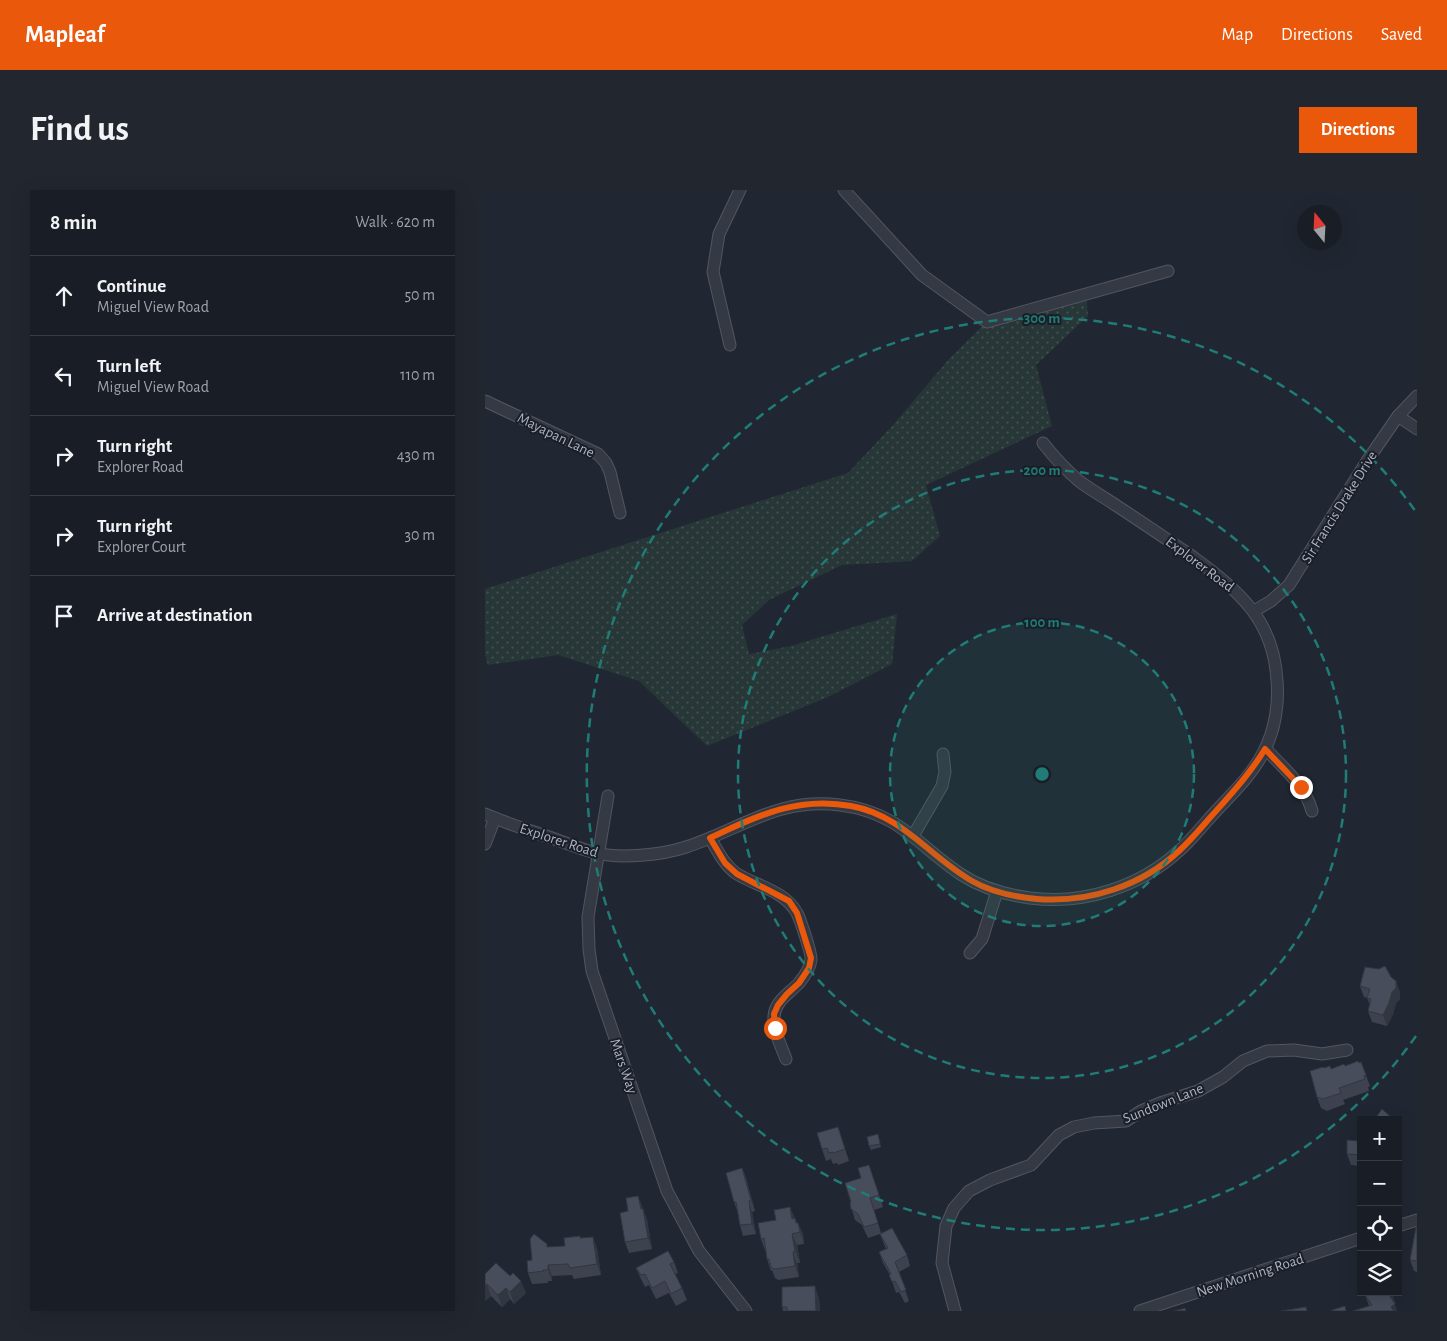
<!DOCTYPE html>
<html lang="en">
<head>
<meta charset="utf-8">
<style>
	body { margin:0; font-family:"Alegreya Sans",sans-serif; background:#22262e; color:#f1f3f6 }
	.controls { position:absolute; right:15px; bottom:15px; display:grid; overflow:hidden; border-radius:0px; box-shadow:0 5px 20px #0002 }
	.controls button { width:45px; height:45px; display:grid; place-items:center; padding:0; border:0; border-bottom:1px solid #373b43; background:#191d26; color:#f1f3f6; font:25px sans-serif }
	.compass { position:absolute; left:812px; top:15px; width:45px; height:45px; border-radius:50%; background:#191d26; box-shadow:0 5px 20px #0002; rotate:342deg }
	.stop { position:absolute; width:15px; height:15px; margin:-11px; border:4px solid #ea580c; border-radius:50%; background:#fff }
	.stop.end { background:#ea580c; border-color:#fff; box-shadow:0 1px 5px #0008 }
	.list { margin:0; padding:0; list-style:none }
	h2 { display:flex; justify-content:space-between; align-items:center; height:65px; margin:0; padding:0 20px; font-size:21px }
	h2 small { font-size:16px; font-weight:400; color:#9fa2a7 }
	.list li { display:grid; grid-template-columns:32px 1fr auto; gap:15px; align-items:center; box-sizing:border-box; height:80px; padding:0 20px; border-top:1px solid #373b43 }
	.list b { display:block; font-size:19px; white-space:nowrap }
	.list p { margin:0; font-size:16px; white-space:nowrap; color:#9fa2a7 }
	.list em { font-size:16px; font-style:normal; color:#9fa2a7 }
	.icon { flex:none; width:28px; height:28px; fill:none; stroke:currentColor; stroke-width:2; stroke-linecap:round; stroke-linejoin:round }
	.map { position:relative; flex:none; width:932px; height:1121px; overflow:hidden; border-radius:0px }
	header { display:flex; align-items:center; gap:30px; box-sizing:border-box; height:70px; padding:0 25px; background:#ea580c; color:#fff }
	header strong { font-size:24px }
	nav { display:flex; gap:28px; margin-inline-start:auto; font-size:18px }
	.intro { display:flex; align-items:center; justify-content:space-between; box-sizing:border-box; height:120px; padding:0 30px }
	h1 { margin:0; font-size:35px }
	.button { padding:12px 22px; border-radius:0px; background:#ea580c; color:#fff; font-size:18px; font-weight:700 }
	main { display:flex; gap:30px; padding:0 30px }
	aside { flex:1; background:#191d26; border-radius:0px; box-shadow:0 5px 20px #0002 }
	.map>svg:first-child { display:block }
</style>
</head>
<body>
<header>
<strong>Mapleaf</strong>
<nav><a>Map</a><a>Directions</a><a>Saved</a></nav>
</header>
<div class="intro"><h1>Find us</h1><a class="button">Directions</a></div>
<main>
<aside>
<h2>8 min<small>Walk · 620 m</small></h2>
<ul class="list">
<li><svg class="icon" aria-label="ahead" viewBox="0 0 24 24"><path d="M12 20V5M6 11l6-6 6 6"/></svg><div><b>Continue</b><p>Miguel View Road</p></div><em>50 m</em></li>
<li><svg class="icon" aria-label="left" viewBox="0 0 24 24"><path d="M17 20v-9H6M10 6l-5 5 5 5"/></svg><div><b>Turn left</b><p>Miguel View Road</p></div><em>110 m</em></li>
<li><svg class="icon" aria-label="right" viewBox="0 0 24 24"><path d="M7 20v-9h11M14 6l5 5-5 5"/></svg><div><b>Turn right</b><p>Explorer Road</p></div><em>430 m</em></li>
<li><svg class="icon" aria-label="right" viewBox="0 0 24 24"><path d="M7 20v-9h11M14 6l5 5-5 5"/></svg><div><b>Turn right</b><p>Explorer Court</p></div><em>30 m</em></li>
<li><svg class="icon" aria-label="arrive" viewBox="0 0 24 24"><path d="M6 21V4h12l-3 4 3 4H6"/></svg><div><b>Arrive at destination</b></div></li>
</ul>
</aside>
<div class="map">
<svg width="932" height="1121" viewBox="0 0 932 1121">
	<defs>
		<pattern id="grass-dots" width="8" height="8" patternUnits="userSpaceOnUse" patternTransform="scale(1.25)"><rect width="8" height="8" fill="#273637"/><path d="M2 2h.1M6 6h.1" fill="none" stroke="#445152" stroke-width="1.8" stroke-linecap="round"/></pattern>
	</defs>
	<rect width="100%" height="100%" fill="#212732"/>
	<path fill="url(#grass-dots)" d="M601,104L603,126L551,175L567,236L441,295L455,346L427,371L357,375L284,410L257,435L264,464L306,456L412,424L407,474L343,507L222,556L154,491L73,465L3,475L0,465V399L363,283L409,234L464,169L502,132Z"/>
	<g fill="none" stroke-linecap="round" stroke-linejoin="round">
		<g stroke="#525661" stroke-width="13">
			<g id="minor">
				<path d="M359,0L437,85L502,132L683,81"/>
				<path d="M245,155L228,82L234,44L255,0"/>
				<path d="M0,211L113,264L121,273L125,282L135,323"/>
				<path d="M913,226L932,239"/>
				<path d="M769,421L786,411L804,395L882,271L913,226L932,206"/>
				<path d="M781,559C798,578 820,595 827,621"/>
				<path d="M123,606L103,727L104,759L107,781L182,1001L214,1061L261,1121"/>
				<path d="M0,624C18,632 37,638 55,644C74,650 92,658 111,663C135,669 177,665 201,657C256,639 293,607 355,615C414,622 433,656 477,685C497,698 522,705 545,708C599,715 655,697 695,660C705,651 713,641 722,631C741,609 766,588 779,561C790,540 794,514 792,491C789,430 754,401 708,367C683,350 658,333 632,316C620,308 606,300 594,291C581,280 569,267 558,253"/>
				<path d="M428,646L457,596L460,582L458,564"/>
				<path d="M225,648C233,661 239,675 252,684C272,696 300,701 312,723C315,729 327,764 326,770C325,778 319,787 314,793C305,803 290,811 289,826C288,840 296,856 301,869"/>
				<path d="M0,654L10,628"/>
				<path d="M485,763L497,749L512,701"/>
				<path d="M913,1036L932,1030"/>
				<path d="M470,1121L457,1073L461,1036L469,1018L484,1001L505,990L546,975L574,945L589,937L609,933L641,931L656,921L675,913L713,901L738,887L758,871L782,861L809,860L837,864L862,860"/>
				<path d="M655,1121L876,1048"/>
			</g>
		</g>
		<use href="#minor" stroke="#343943" stroke-width="11"/>
	</g>
	<g fill="#3e424f">
		<path d="M894,779L915,802V809L911,813L908,824L902,836L887,832L883,821L885,815L882,808L879,807L875,796Z"/>
		<path d="M876,872L885,896L883,897L884,901L858,910L860,914L842,921L836,918L832,907L846,879Z"/>
		<path d="M353,937L364,971L353,975L352,973L348,974L346,969L341,971L337,959Z"/>
		<path d="M876,944V976L866,975L862,964L873,951Z"/>
		<path d="M394,948L396,957L386,960L384,956Z"/>
		<path d="M384,975L398,1017L389,1020L396,1043L422,1065L425,1076L414,1082L424,1111L420,1113L414,1102L411,1103L405,1085L398,1073L394,1062L401,1059L395,1044L383,1048L377,1035L370,1030L365,1013L366,1012L376,988Z"/>
		<path d="M257,978L261,988L270,1021L267,1022L271,1044L258,1046L255,1035L253,1023L249,1012Z"/>
		<path d="M153,1006L162,1030L167,1059L144,1063L140,1052L143,1021Z"/>
		<path d="M310,1028L312,1033H313L318,1044L319,1054L312,1055L315,1073H312L314,1087L293,1090L290,1088L287,1080L286,1081L282,1069L281,1060H280L276,1049Z"/>
		<path d="M932,1037V1082L929,1081L925,1070Z"/>
		<path d="M95,1046V1048L112,1058L116,1085L89,1089L87,1085L67,1086V1091H63V1093L47,1094L43,1083L47,1070L63,1057L80,1056Z"/>
		<path d="M189,1072L193,1083L190,1084L197,1098L202,1110L191,1116L184,1103L171,1109L164,1095L160,1097L156,1089L151,1078Z"/>
		<path d="M0,1084L41,1103L29,1114L25,1109L17,1117L6,1106L0,1111Z"/>
		<path d="M880,1105L911,1114L884,1116Z"/>
		<path d="M334,1108L335,1121H298L297,1117Z"/>
	</g>
	<g fill="#323640">
		<path d="M911,791L915,802V809L911,813L908,824L902,836L898,825Z"/>
		<path d="M257,978L261,988L270,1021L266,1010Z"/>
		<path d="M153,1006L162,1030L167,1059L163,1048Z"/>
		<path d="M264,1011L267,1022L271,1044L267,1034Z"/>
		<path d="M305,1017L310,1028L307,1029Z"/>
		<path d="M313,1033L318,1044L319,1054L315,1042Z"/>
		<path d="M307,1044L312,1055L315,1073L310,1061Z"/>
		<path d="M108,1047L112,1058L116,1085L112,1074Z"/>
		<path d="M308,1062L312,1073L314,1087L310,1076Z"/>
		<path d="M63,1075L67,1086V1091L63,1080Z"/>
		<path d="M36,1091L41,1103L29,1114L25,1102Z"/>
		<path d="M2,1094L6,1106L0,1111V1096Z"/>
		<path d="M330,1096L334,1108L335,1121H331Z"/>
		<path d="M21,1098L25,1109L17,1117L13,1105Z"/>
		<path d="M907,1103L911,1114H910L912,1121H907L906,1117L904,1105Z"/>
	</g>
	<g fill="#484d5c" stroke="#323640">
		<path d="M900,776L906,787L911,791V798L907,802L904,813L898,825L883,821L886,809L882,808L885,799L875,796L880,777L894,779Z"/>
		<path d="M873,871L874,873L876,872L881,885L879,886L880,889L854,898L856,903L838,909L832,907L825,881L838,877L839,878L845,876L846,879L859,874L860,876Z"/>
		<path d="M897,919L906,927L904,930H889Z"/>
		<path d="M353,937L360,959L348,963V962L344,963L342,958L337,959L332,943Z"/>
		<path d="M393,944L395,954L384,956L382,947Z"/>
		<path d="M873,944H876V965L862,964V950L873,951Z"/>
		<path d="M384,975L394,1005L385,1008L393,1033L379,1037L373,1024L366,1019L365,1013L366,1012L360,993L376,988L373,978Z"/>
		<path d="M257,978L266,1010L264,1011L267,1034L255,1035L251,1012H249L241,983Z"/>
		<path d="M153,1006L156,1019H158L163,1048L140,1052L135,1023L143,1021L141,1008Z"/>
		<path d="M305,1017L307,1029L310,1028L311,1033H313L315,1042L307,1044L310,1061L308,1062L310,1076L289,1079L286,1077L284,1069H282L279,1048L276,1049L273,1033L291,1030L289,1020Z"/>
		<path d="M931,1037H932V1071L925,1070Z"/>
		<path d="M407,1038L422,1065L410,1072L421,1100L416,1102L410,1091L407,1092L404,1085L406,1084L394,1062L403,1058L395,1044Z"/>
		<path d="M49,1044L62,1054V1057L80,1056L79,1048L95,1046V1048L108,1047L112,1074L85,1078L83,1074L63,1075V1080H58L59,1081L43,1083L42,1071L47,1070L45,1049Z"/>
		<path d="M183,1061L189,1072L185,1074L197,1098L186,1104L180,1091L167,1098L160,1084L156,1085L151,1078Z"/>
		<path d="M11,1073L25,1086L28,1083L36,1091L25,1102L21,1098L13,1105L2,1094L0,1096V1084Z"/>
		<path d="M330,1096L331,1121H302V1117H297V1097Z"/>
		<path d="M884,1102H907L904,1105L910,1114L906,1117L909,1121H868L887,1115L880,1105Z"/>
		<path d="M860,1116L861,1121H847V1120Z"/>
		<path d="M821,1117L822,1121H796Z"/>
		<path d="M700,1118L701,1121H689Z"/>
	</g>
	<g fill="none" stroke-linecap="round" stroke-linejoin="round">
		<path stroke="#ea580c" stroke-width="6" d="M290,838L289,824L293,815L302,804L314,793L324,778L326,768L312,723L304,711L252,684L240,673L225,648C272,626 312,606 366,616C417,625 445,667 487,691C506,702 531,707 552,709C604,713 657,696 695,660C708,648 719,634 731,621C749,601 766,582 780,559L816,597"/>
	</g>
	<circle cx="557" cy="584" r="152" fill="#1f7c76" fill-opacity=".12"/>
	<g fill="none" stroke="#1f7c76" stroke-width="2.5" stroke-dasharray="9 6">
		<circle cx="557" cy="584" r="152"/>
		<circle cx="557" cy="584" r="304"/>
		<path d="M931 846A456 456 0 1 1 931 322"/>
	</g>
	<g text-anchor="middle" stroke-width="4" stroke-linejoin="round" paint-order="stroke">
		<g font-size="15" fill="#aeb3c0" stroke="#1a1e28">
			<text transform="translate(71 245) rotate(26)" y="5">Mayapan Lane</text>
			<text transform="translate(854 317) rotate(-58)" y="5">Sir Francis Drake Drive</text>
			<text transform="translate(715 374) rotate(37)" y="5">Explorer Road</text>
			<text transform="translate(74 650) rotate(18)" y="5">Explorer Road</text>
			<text transform="translate(139 876) rotate(71)" y="5">Mars Way</text>
			<text transform="translate(678 913) rotate(-22)" y="5">Sundown Lane</text>
			<text transform="translate(765 1085) rotate(-18)" y="5">New Morning Road</text>
		</g>
	</g>
	<circle cx="557" cy="584" r="8" fill="#1f7c76" stroke="#1a1e28" stroke-width="2.5"/>
	<g font-size="15" text-anchor="middle" font-weight="bold" fill="#1f7c76" stroke="#1a1e28" stroke-width="4" stroke-linejoin="round" paint-order="stroke">
		<text x="557" y="133">300 m</text>
		<text x="557" y="285">200 m</text>
		<text x="557" y="437">100 m</text>
	</g>
</svg>
<div class="controls">
<button>+</button>
<button>−</button>
<button><svg class="icon" aria-label="locate" viewBox="0 0 24 24"><circle cx="12" cy="12" r="6"/><path d="M12 2v4M12 18v4M2 12h4M18 12h4"/></svg></button>
<button><svg class="icon" aria-label="layers" viewBox="0 0 24 24"><path d="M12 4l9 5-9 5-9-5zM3 14l9 5 9-5"/></svg></button>
</div>
<svg class="compass" viewBox="-18 -18 36 36"><path d="M0-13l5 13h-10z" fill="#e53935"/><path d="M0 13l5-13h-10z" fill="#9fa2a7"/></svg>
<div class="stop" style="left:290px;top:838px"></div>
<div class="stop end" style="left:816px;top:597px"></div>
</div>
</main>
</body>
</html>
